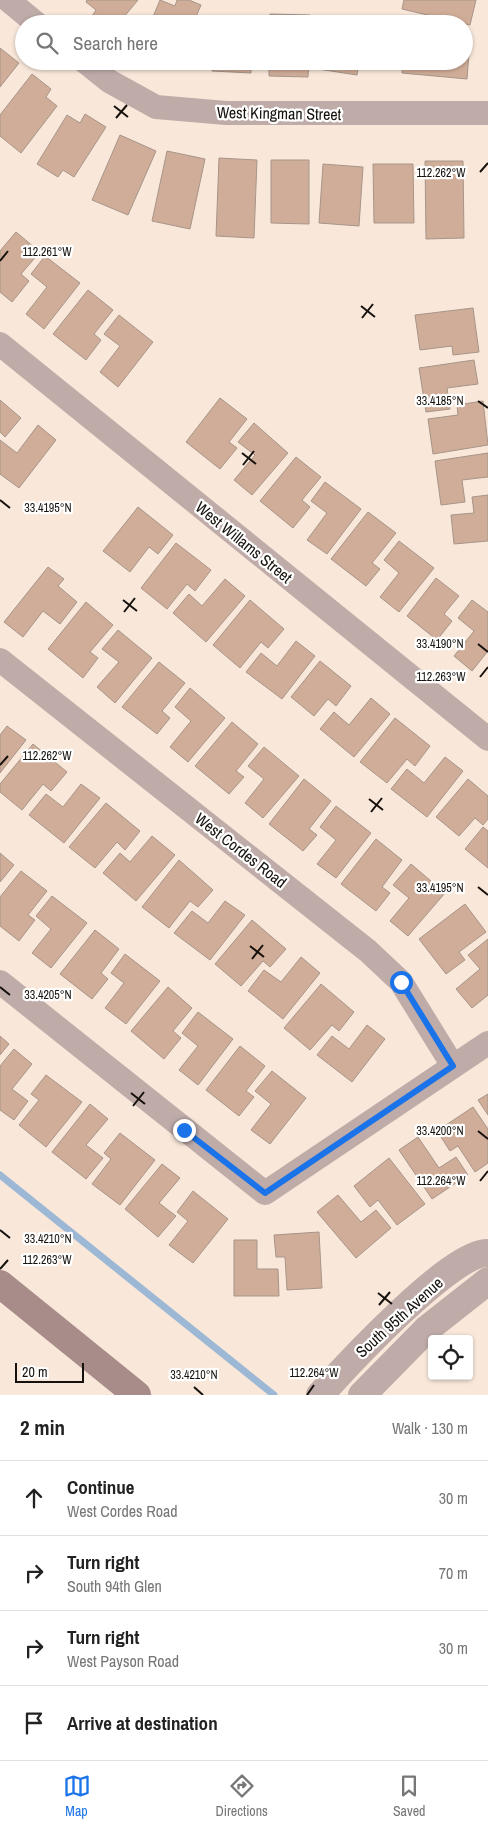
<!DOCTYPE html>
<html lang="en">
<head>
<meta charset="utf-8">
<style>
	body { margin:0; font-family:"Archivo Narrow",sans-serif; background:#f2f2f2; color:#222 }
	.controls { position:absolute; right:15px; bottom:15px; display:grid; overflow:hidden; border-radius:5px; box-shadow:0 1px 4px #0004 }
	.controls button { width:45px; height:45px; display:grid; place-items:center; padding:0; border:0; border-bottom:1px solid #e0e0e0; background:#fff; color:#222; font:25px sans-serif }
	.scale { position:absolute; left:15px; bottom:12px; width:69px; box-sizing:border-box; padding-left:5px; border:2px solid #16110c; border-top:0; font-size:14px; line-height:18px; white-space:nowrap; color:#16110c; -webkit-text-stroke:4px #fff; paint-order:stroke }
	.stop { position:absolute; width:15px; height:15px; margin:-11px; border:4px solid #1a73e8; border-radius:50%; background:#fff }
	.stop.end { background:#1a73e8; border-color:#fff; box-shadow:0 1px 5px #0008 }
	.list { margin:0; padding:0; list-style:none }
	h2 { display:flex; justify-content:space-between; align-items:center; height:65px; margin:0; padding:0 20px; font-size:21px }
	h2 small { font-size:16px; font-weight:400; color:#767676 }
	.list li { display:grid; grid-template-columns:32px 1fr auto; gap:15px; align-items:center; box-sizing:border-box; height:75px; padding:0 20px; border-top:1px solid #e0e0e0 }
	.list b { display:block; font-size:19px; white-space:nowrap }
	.list p { margin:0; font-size:16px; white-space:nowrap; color:#767676 }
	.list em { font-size:16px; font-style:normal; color:#767676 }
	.icon { flex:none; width:28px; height:28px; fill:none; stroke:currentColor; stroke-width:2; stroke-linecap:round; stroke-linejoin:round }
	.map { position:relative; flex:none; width:488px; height:1395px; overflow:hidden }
	.search { position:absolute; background:#fff; box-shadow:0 1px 4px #0004; left:15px; right:15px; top:15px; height:55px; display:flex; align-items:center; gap:12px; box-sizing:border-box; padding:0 18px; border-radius:28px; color:#767676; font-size:19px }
	.sheet { height:365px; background:#fff }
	nav { display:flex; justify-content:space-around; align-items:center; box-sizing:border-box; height:70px; border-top:1px solid #e0e0e0; background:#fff; font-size:14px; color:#767676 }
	nav a { display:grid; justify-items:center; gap:2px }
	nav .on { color:#1a73e8 }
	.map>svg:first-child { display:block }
</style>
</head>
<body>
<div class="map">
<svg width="488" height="1395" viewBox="0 0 488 1395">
	<rect width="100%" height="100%" fill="#f9e8da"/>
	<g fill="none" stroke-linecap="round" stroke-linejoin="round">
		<path stroke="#9db8d4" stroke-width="7" d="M0,1175L274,1395"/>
	</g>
	<g fill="#d0ad98" stroke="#a7958a">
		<path d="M87,0H138L118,24H101L92,16L96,10L86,2Z"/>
		<path d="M160,0L175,6L177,0H189L201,5L193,24H150Z"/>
		<path d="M404,0H476L470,25L402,9Z"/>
		<path d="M270,14L310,15V24H270Z"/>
		<path d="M325,17L364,22V24H324Z"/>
		<path d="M214,18L253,20V24H214Z"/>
		<path d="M464,39L470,40L467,79L402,73L403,61H464Z"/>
		<path d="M0,48L19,63L0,87Z"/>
		<path d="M212,61H251V73L212,71Z"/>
		<path d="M269,61H309L308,77L269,76Z"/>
		<path d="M319,61H359L357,75L318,69Z"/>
		<path d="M32,74L51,89L46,97L57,106L21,153L0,136V115Z"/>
		<path d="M85,114L106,127L74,177L63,170L58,177L37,164L67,115L80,123Z"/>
		<path d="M120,135L156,151L128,215L92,200Z"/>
		<path d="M167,151L205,159L190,229L152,221Z"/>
		<path d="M219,158L257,160L254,238L216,236Z"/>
		<path d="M271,160H309V224L271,223Z"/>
		<path d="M425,161H463L464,238L426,239Z"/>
		<path d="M323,164L363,167L359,226L319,223Z"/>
		<path d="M373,164H413L414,223H374Z"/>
		<path d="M16,232L40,252L21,274L29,281L12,302L0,292V251Z"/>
		<path d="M45,256L80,283L44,329L26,314L47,287L31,274Z"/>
		<path d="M88,290L113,310L94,334L101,340L86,360L53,334Z"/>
		<path d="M473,308L479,352L453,355L452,346L420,350L415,315Z"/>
		<path d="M119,315L153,342L118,387L100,372L120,346L104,334Z"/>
		<path d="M474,360L478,384L447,388L450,409L426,412L419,368Z"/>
		<path d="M220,398L247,419L229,442L237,448L220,469L186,442Z"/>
		<path d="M0,400L21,418L5,437L0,432Z"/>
		<path d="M483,401L488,445L433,454L428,419L458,415L457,405Z"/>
		<path d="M254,423L288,453L252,495L234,480L255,455L238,442Z"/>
		<path d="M38,425L56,440L19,488L0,474V440L17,453Z"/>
		<path d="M488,453V477L462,480L465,502L441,505L435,461Z"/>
		<path d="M296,457L321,477L302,500L310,507L293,528L260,501Z"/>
		<path d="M325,482L361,509L327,554L307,540L327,513L311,501Z"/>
		<path d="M488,495V541L454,544L451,515L474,513L472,497Z"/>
		<path d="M138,507L173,535L158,554L149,547L130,572L103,551Z"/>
		<path d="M368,512L396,533L372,563L380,569L366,586L331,559Z"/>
		<path d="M399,541L434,568L399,612L380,597L399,573L384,560Z"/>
		<path d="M176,543L211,570L195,591L187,584L167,609L141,588Z"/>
		<path d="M48,567L64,579L58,586L77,602L60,624L43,611L23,637L4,622Z"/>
		<path d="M436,578L459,596L444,614L452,621L437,640L407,616Z"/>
		<path d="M225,579L245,596L206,642L173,613L189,594L202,606Z"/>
		<path d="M250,600L284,629L268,648L261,642L240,668L213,645Z"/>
		<path d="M472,600L488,612V651L472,671L454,656L474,631L458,618Z"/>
		<path d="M86,602L113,625L90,652L98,658L83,678L48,649Z"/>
		<path d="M118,630L152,658L115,703L97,687L119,662L102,649Z"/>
		<path d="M296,641L315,656L282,699L246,672L261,653L277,666Z"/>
		<path d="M320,661L351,686L336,706L328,699L314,716L291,697Z"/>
		<path d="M159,662L185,683L162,711L170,718L157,734L122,707Z"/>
		<path d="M190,688L225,718L188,762L170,747L191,721L175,707Z"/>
		<path d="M371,698L390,714L354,757L320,729L334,712L349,725Z"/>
		<path d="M395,718L430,746L415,766L407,759L387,783L360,762Z"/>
		<path d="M232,722L258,744L236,771L244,777L229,794L195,766Z"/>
		<path d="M7,726L26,740L0,773V735Z"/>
		<path d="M33,744L67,772L51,791L43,784L22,810L0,792V784Z"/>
		<path d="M264,747L299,776L263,818L245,803L264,779L248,766Z"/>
		<path d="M445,757L463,771L427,817L391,789L407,769L424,783Z"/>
		<path d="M304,779L331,801L309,829L317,835L303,851L269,824Z"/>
		<path d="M468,779L488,796V819L483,825L475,818L459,836L436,817Z"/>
		<path d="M81,784L100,798L64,843L29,815L46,794L63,807Z"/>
		<path d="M106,803L140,831L125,850L117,842L95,868L69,847Z"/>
		<path d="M336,806L371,833L336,878L317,864L336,840L320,827Z"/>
		<path d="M483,827L488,831V868L465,849Z"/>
		<path d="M152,836L175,855L136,901L103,873L120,853L130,862Z"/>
		<path d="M376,839L402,860L382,887L390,893L376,911L341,884Z"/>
		<path d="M0,853L14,865L0,882Z"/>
		<path d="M179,860L213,890L198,907L190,901L169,928L142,907Z"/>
		<path d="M411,864L445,893L408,936L390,921L409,898L393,885Z"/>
		<path d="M21,871L47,891L28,915L35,920L19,941L0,926V897Z"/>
		<path d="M52,896L87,923L51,968L32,953L51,929L36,916Z"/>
		<path d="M225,901L245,915L210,960L174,933L192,911L208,923Z"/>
		<path d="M465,904L486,932L459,952L465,960L446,974L419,939Z"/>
		<path d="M252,920L286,949L270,967L263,961L241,986L215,964Z"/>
		<path d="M95,930L119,949L101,973L108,979L92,999L60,974Z"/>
		<path d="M488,939V995L472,1008L456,989L480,969L468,955Z"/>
		<path d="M125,954L160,981L126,1024L105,1008L124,983L111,973Z"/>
		<path d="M301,957L320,973L283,1019L248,991L264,970L281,982Z"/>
		<path d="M321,984L354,1012L339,1031L332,1025L310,1050L284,1028Z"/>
		<path d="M168,987L192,1008L173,1031L181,1038L164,1059L131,1031Z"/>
		<path d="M198,1012L233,1039L198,1085L179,1070L198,1046L182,1033Z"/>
		<path d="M367,1025L385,1039L352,1082L317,1055L332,1036L349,1049Z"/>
		<path d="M0,1036L9,1044L0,1055Z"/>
		<path d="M240,1046L265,1066L246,1091L254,1097L239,1116L206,1090Z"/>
		<path d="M14,1049L32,1064L12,1089L28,1101L14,1120L0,1110V1066Z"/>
		<path d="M272,1071L306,1098L270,1144L251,1130L271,1104L255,1091Z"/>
		<path d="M46,1075L82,1102L46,1147L19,1125L39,1100L31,1094Z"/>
		<path d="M488,1094V1115L478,1100Z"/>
		<path d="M90,1104L108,1119L86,1145L103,1158L86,1179L52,1152Z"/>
		<path d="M473,1107L488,1129V1163L475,1172L458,1146L450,1151L437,1131Z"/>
		<path d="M120,1133L155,1160L120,1205L92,1184L111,1159L104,1153Z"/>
		<path d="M418,1137L439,1168L456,1157L468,1175L432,1199L399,1150Z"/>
		<path d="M389,1158L425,1204L397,1225L378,1200L370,1207L354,1186Z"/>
		<path d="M162,1164L180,1178L159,1203L176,1216L158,1237L125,1209Z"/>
		<path d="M193,1191L228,1219L193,1263L169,1245L188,1221L177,1212Z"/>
		<path d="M338,1195L361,1222L376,1210L391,1228L356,1258L317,1212Z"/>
		<path d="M319,1232L322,1288L287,1290L285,1257H276L274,1235Z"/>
		<path d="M234,1240H257V1269H278L279,1296H234Z"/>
	</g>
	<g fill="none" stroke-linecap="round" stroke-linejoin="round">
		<g stroke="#bfaca9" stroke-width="24">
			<path d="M8,0L37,24"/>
			<path d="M84,61L109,81L156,107L226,113H488"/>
			<path d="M0,344L488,739"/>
			<path d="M0,660L368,951L401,982L453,1066"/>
			<path d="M0,982L265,1193L488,1043"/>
		</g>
		<g stroke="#bfaca9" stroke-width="28">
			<path d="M320,1395C346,1366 452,1251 488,1253"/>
			<path d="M362,1395L427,1329L488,1281"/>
		</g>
		<path stroke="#a88c89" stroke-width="28" d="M0,1284L137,1395"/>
	</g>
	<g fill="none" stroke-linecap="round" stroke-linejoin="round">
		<path stroke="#1a73e8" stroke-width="6" d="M184,1130L265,1193L453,1066L401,982"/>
	</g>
	<path fill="none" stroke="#16110c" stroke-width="2" d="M114,106L128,117M116,118L127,105M480,172L488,163M0,261L8,251M361,306L375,317M362,318L373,304M478,401L488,408M242,453L256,464M243,465L254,451M0,500L10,508M123,600L137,611M124,612L135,598M478,644L488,652M480,677L488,667M0,765L8,756M369,799L383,810M371,812L382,798M478,887L488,895M250,946L264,957M252,959L263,945M0,987L10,995M131,1093L145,1104M133,1106L144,1092M478,1131L488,1139M480,1181L488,1171M0,1230L10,1238M0,1269L8,1260M378,1293L392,1304M379,1305L390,1292M194,1387L203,1395M307,1395L314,1385"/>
	<g text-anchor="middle" stroke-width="4.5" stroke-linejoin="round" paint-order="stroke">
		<g font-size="16" fill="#16110c" stroke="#fff">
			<text transform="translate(279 113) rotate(1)" y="6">West Kingman Street</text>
			<text transform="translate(244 542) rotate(39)" y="6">West Willams Street</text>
			<text transform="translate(241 850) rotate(38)" y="6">West Cordes Road</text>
			<text transform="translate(399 1317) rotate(-42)" y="6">South 95th Avenue</text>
		</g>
	</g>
	<g font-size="12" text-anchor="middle" fill="#16110c" stroke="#fff" stroke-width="4.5" stroke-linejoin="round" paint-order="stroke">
		<text x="441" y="177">112.262°W</text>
		<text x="47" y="256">112.261°W</text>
		<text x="440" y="405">33.4185°N</text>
		<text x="48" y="512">33.4195°N</text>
		<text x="440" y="648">33.4190°N</text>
		<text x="441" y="681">112.263°W</text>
		<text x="47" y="760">112.262°W</text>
		<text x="440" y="892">33.4195°N</text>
		<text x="48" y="999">33.4205°N</text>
		<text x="440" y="1135">33.4200°N</text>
		<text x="441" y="1185">112.264°W</text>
		<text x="48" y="1243">33.4210°N</text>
		<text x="47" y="1264">112.263°W</text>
		<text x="314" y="1377">112.264°W</text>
		<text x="194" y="1379">33.4210°N</text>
	</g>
</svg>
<div class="controls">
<button><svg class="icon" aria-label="locate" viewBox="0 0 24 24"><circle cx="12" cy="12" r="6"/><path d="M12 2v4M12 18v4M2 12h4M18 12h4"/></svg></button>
</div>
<div class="scale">20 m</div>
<div class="stop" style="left:401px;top:982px"></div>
<div class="stop end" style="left:184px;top:1130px"></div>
<div class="search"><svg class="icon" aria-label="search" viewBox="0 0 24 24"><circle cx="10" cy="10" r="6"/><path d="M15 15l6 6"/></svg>Search here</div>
</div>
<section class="sheet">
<h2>2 min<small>Walk · 130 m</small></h2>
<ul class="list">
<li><svg class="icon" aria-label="ahead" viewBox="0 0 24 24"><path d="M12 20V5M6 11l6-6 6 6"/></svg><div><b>Continue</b><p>West Cordes Road</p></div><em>30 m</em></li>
<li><svg class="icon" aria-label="right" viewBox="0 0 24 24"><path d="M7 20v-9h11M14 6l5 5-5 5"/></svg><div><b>Turn right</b><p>South 94th Glen</p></div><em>70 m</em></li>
<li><svg class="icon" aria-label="right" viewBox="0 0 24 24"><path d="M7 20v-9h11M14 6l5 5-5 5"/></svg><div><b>Turn right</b><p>West Payson Road</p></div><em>30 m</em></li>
<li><svg class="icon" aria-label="arrive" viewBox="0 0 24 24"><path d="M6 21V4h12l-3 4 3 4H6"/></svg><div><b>Arrive at destination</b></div></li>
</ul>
</section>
<nav>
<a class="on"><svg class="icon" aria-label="map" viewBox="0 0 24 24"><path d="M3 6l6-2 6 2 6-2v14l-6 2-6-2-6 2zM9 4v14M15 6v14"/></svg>Map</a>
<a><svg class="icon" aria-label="directions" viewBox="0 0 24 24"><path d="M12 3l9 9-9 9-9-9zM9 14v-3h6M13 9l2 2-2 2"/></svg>Directions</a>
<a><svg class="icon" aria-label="saved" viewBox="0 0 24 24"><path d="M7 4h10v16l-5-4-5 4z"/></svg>Saved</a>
</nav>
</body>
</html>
